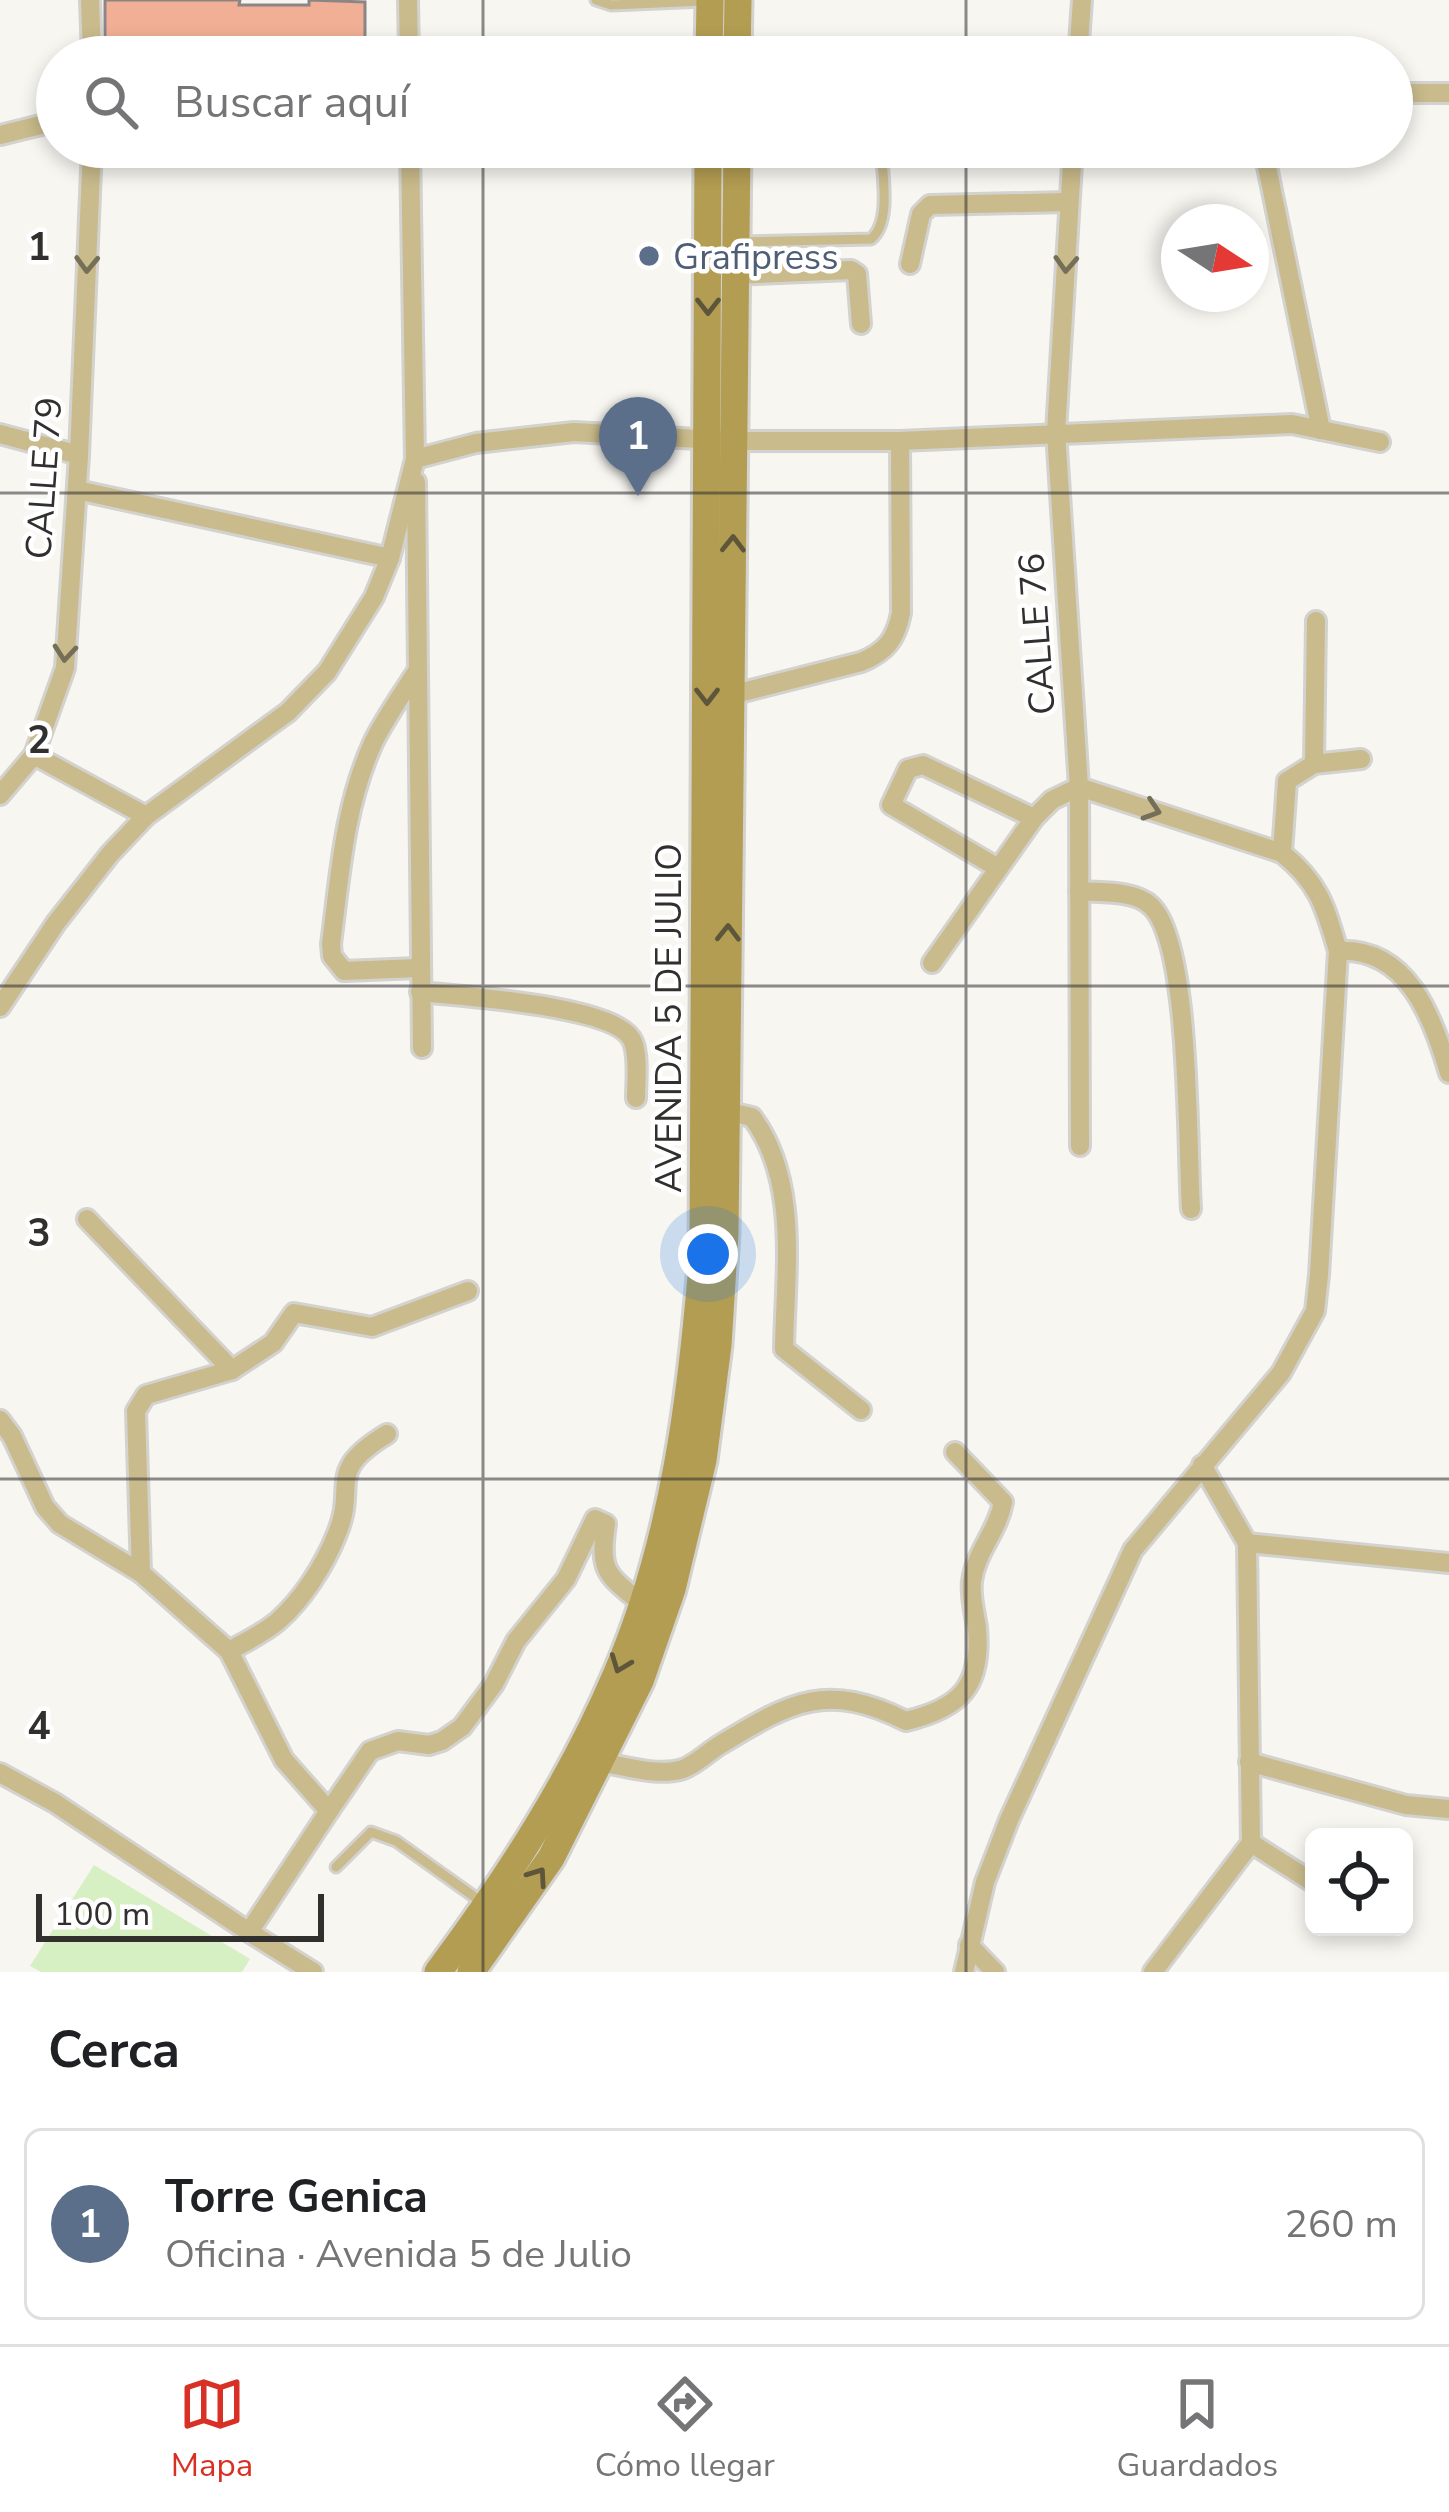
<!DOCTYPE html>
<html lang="es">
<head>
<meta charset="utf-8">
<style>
	body { margin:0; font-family:"Nunito Sans",sans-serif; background:#f6f6f6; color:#202124 }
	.controls { position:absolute; right:36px; bottom:36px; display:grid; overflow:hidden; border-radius:18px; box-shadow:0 6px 18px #0003 }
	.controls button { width:108px; height:108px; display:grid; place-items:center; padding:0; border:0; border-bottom:3px solid #e0e0e0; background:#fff; color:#202124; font:60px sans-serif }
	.compass { position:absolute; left:1161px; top:204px; width:108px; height:108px; border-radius:50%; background:#fff; box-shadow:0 6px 18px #0003; rotate:102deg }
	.scale { position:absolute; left:36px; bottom:30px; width:288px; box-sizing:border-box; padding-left:12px; border:6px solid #31302f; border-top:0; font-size:33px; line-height:42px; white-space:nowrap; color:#31302f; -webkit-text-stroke:9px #fff; paint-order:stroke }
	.you { position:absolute; left:708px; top:1254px; width:42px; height:42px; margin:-30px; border:9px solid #fff; border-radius:50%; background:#1a73e8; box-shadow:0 0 0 18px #1a73e833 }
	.badge { display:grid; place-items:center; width:78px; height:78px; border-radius:50%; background:#d93025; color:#fff; font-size:39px; font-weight:700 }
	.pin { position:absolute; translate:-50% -99px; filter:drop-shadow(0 3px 6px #0008) }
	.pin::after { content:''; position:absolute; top:63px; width:42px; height:36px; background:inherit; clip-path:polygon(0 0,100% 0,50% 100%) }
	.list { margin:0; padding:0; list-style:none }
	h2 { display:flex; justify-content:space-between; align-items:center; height:156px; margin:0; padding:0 48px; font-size:51px }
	h2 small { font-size:39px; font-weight:400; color:#757577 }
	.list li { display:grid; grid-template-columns:78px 1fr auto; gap:36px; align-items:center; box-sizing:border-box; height:192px; margin:0 24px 24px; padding:0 24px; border:3px solid #e0e0e0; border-radius:18px }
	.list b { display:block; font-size:45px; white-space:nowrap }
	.list p { margin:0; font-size:39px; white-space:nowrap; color:#757577 }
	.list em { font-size:39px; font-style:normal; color:#757577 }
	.icon { flex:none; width:66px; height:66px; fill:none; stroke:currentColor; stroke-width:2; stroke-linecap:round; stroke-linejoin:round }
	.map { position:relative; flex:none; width:1449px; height:1972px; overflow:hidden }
	.search { position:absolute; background:#fff; box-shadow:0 6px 18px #0003; left:36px; right:36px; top:36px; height:132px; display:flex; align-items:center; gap:30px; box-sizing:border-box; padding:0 42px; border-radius:66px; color:#757577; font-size:45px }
	.sheet { height:372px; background:#fff }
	nav { display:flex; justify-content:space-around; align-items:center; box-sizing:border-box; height:168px; border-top:3px solid #e0e0e0; background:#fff; font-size:33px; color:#757577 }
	nav a { display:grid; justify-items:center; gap:6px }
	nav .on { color:#d93025 }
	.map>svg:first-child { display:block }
</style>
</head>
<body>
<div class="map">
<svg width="1449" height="1972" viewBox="0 0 1449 1972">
	<rect width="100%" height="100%" fill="#f7f6f1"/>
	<path fill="#d6f0c3" d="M94,1865L250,1959L242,1972H41L30,1966Z"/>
	<path fill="#f1af95" stroke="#8b8685" stroke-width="3" d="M105,0H240L239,5H309V0L365,2V43H349V55L185,57V52H105Z"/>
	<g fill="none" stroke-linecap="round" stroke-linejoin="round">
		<g stroke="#d3d2ce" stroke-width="15">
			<g id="lane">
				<path d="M596,0L611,5L704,1"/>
				<path d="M738,242L871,239C892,222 882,173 881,147"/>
				<path d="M336,1867L371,1832L396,1841L483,1903"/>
			</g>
		</g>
		<g stroke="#d3d2ce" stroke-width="24">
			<g id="street">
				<path d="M90,0L92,57"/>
				<path d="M408,0L409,57"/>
				<path d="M1078,57L1082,0"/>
				<path d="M1392,93H1449"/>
				<path d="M0,135L57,121"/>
				<path d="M1263,147L1321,430"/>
				<path d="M910,264L921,214L930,205L1069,202"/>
				<path d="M735,275L851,270L857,274L861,324"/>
				<path d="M0,434L79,455"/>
				<path d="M415,459L476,443L574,432L734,441H900L1292,424L1380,442"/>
				<path d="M416,482L422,1048"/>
				<path d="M77,490L390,558"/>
				<path d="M417,671C402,695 385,718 373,743C344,807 340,875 331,944L332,956L344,971L418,968"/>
				<path d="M731,695L861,662C886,652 896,639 901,613L900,441"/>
				<path d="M34,755L146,816"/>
				<path d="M1314,764L1316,621"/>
				<path d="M0,795L34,755L65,668L79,455L92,147"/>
				<path d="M1282,853L1287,781L1314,764L1361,759"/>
				<path d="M998,868L891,805L908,769L923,765L1034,818"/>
				<path d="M1079,891C1101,893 1135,890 1151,906C1191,943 1187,1148 1191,1209"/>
				<path d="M1338,951C1407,947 1433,1017 1449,1073"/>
				<path d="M932,963L1034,818L1052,800L1079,787L1080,1146"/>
				<path d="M420,992C458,996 619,1005 633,1042C639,1057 636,1082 636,1098"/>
				<path d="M0,1007L56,923L110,854L146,816L288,712L327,672L374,597L390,558L415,459L410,147"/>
				<path d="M725,1111L752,1117C800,1181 785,1273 784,1349L861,1410"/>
				<path d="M87,1219L232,1370L146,1395L136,1411L141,1573"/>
				<path d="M232,1370L273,1343L294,1313L372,1327L468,1291"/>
				<path d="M0,1420L12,1436L45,1507L60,1524L141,1573L229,1651L284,1760L329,1811L370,1751L398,1741L429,1745L442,1741L462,1727L494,1684L516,1641L566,1579L595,1519L606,1524C599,1571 606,1574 641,1603"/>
				<path d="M1247,1543L1449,1563"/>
				<path d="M229,1651C245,1642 264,1633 278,1621C302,1600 324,1566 336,1536C359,1483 323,1473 387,1434"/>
				<path d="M599,1762C625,1766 658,1777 683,1769C697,1764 710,1750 723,1743C792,1701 828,1682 906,1721C961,1708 982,1686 977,1628C975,1613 970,1596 972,1581C976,1551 998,1531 1003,1502L955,1452"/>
				<path d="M1249,1762L1406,1805L1449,1809"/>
				<path d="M0,1773L55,1803L249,1932"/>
				<path d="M1251,1843L1314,1883"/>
				<path d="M969,1945L995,1972"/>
				<path d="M313,1972L249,1932L329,1811"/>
				<path d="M964,1972L985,1882L1009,1820L1133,1550L1281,1373L1315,1311L1319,1275L1338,951C1325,906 1319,883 1282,853L1079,787L1056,432L1073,147"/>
				<path d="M1153,1972L1251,1843L1247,1543L1202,1465"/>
			</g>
		</g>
		<g stroke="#d3d2ce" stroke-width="33">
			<g id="secondary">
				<path d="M709,57L710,0"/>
				<path d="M737,57L738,0"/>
				<path d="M438,1972C508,1878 571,1781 617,1673C674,1540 692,1394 703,1252L708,147"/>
				<path d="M471,1972L551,1858L640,1681L672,1589L703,1460L718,1345L725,1234L737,147"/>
			</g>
		</g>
		<use href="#lane" stroke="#c9bb8b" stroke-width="9"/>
		<use href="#street" stroke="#c9bb8b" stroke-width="18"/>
		<use href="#secondary" stroke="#b39d52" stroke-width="27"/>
	</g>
	<defs><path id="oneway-chevron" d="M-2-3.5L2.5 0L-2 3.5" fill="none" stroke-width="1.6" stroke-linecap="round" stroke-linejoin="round" transform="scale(3)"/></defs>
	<g stroke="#756f58">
		<use href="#oneway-chevron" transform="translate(87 264) rotate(92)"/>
		<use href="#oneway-chevron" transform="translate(1066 264) rotate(93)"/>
		<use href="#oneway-chevron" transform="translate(65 653) rotate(95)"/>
		<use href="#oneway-chevron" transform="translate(1152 810) rotate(18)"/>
	</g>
	<g stroke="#5e563b">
		<use href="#oneway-chevron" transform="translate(708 306) rotate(90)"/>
		<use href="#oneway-chevron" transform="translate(733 544) rotate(-89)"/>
		<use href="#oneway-chevron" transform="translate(707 696) rotate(90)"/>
		<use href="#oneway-chevron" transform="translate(728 933) rotate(-89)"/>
		<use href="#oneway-chevron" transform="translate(620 1664) rotate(111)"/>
		<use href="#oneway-chevron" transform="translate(538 1876) rotate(-55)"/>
	</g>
	<path fill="none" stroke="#31302f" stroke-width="3" stroke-opacity="0.55" d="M483,0V57M966,0V57M483,147V1972M966,147V1972M0,493H1449M0,986H1449M0,1479H1449"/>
	<circle fill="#5c6f8a" stroke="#fff" stroke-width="4.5" cx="649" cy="256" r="12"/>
	<g text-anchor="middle" stroke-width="9" stroke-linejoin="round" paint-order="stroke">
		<g font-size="36" fill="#4e5e75" stroke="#fff" text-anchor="start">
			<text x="673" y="269">Grafipress</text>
		</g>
		<g font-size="36" fill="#31302f" stroke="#fff">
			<text transform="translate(43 478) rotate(-86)" y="13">CALLE 79</text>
			<text transform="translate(1036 634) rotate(-94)" y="13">CALLE 76</text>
			<text transform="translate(668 1018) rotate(-90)" y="13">AVENIDA 5 DE JULIO</text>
		</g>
	</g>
	<g font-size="39" text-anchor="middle" font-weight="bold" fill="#31302f" stroke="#fff" stroke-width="9" stroke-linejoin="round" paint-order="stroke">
		<text x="39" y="260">1</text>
		<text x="39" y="753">2</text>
		<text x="39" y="1246">3</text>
		<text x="39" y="1739">4</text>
	</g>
</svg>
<div class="controls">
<button><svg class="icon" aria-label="locate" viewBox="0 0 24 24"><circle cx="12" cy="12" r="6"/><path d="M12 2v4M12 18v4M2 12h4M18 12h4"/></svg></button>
</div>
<svg class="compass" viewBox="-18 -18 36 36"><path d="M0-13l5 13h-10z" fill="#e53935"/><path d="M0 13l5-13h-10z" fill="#757577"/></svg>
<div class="scale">100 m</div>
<div class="you"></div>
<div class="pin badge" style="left:638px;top:496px;background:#5c6f8a">1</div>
<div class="search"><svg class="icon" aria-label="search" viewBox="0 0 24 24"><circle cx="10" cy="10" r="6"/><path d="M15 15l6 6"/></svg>Buscar aquí</div>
</div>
<section class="sheet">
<h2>Cerca<small></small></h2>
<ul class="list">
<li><span class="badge" style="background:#5c6f8a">1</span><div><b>Torre Genica</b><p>Oficina · Avenida 5 de Julio</p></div><em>260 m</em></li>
</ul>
</section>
<nav>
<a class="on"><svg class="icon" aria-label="map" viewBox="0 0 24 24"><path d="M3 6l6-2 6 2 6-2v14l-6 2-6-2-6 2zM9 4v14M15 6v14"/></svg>Mapa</a>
<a><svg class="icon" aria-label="directions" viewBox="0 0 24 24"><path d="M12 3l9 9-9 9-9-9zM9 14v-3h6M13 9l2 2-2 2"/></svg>Cómo llegar</a>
<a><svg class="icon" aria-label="saved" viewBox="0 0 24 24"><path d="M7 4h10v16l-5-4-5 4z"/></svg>Guardados</a>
</nav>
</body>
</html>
